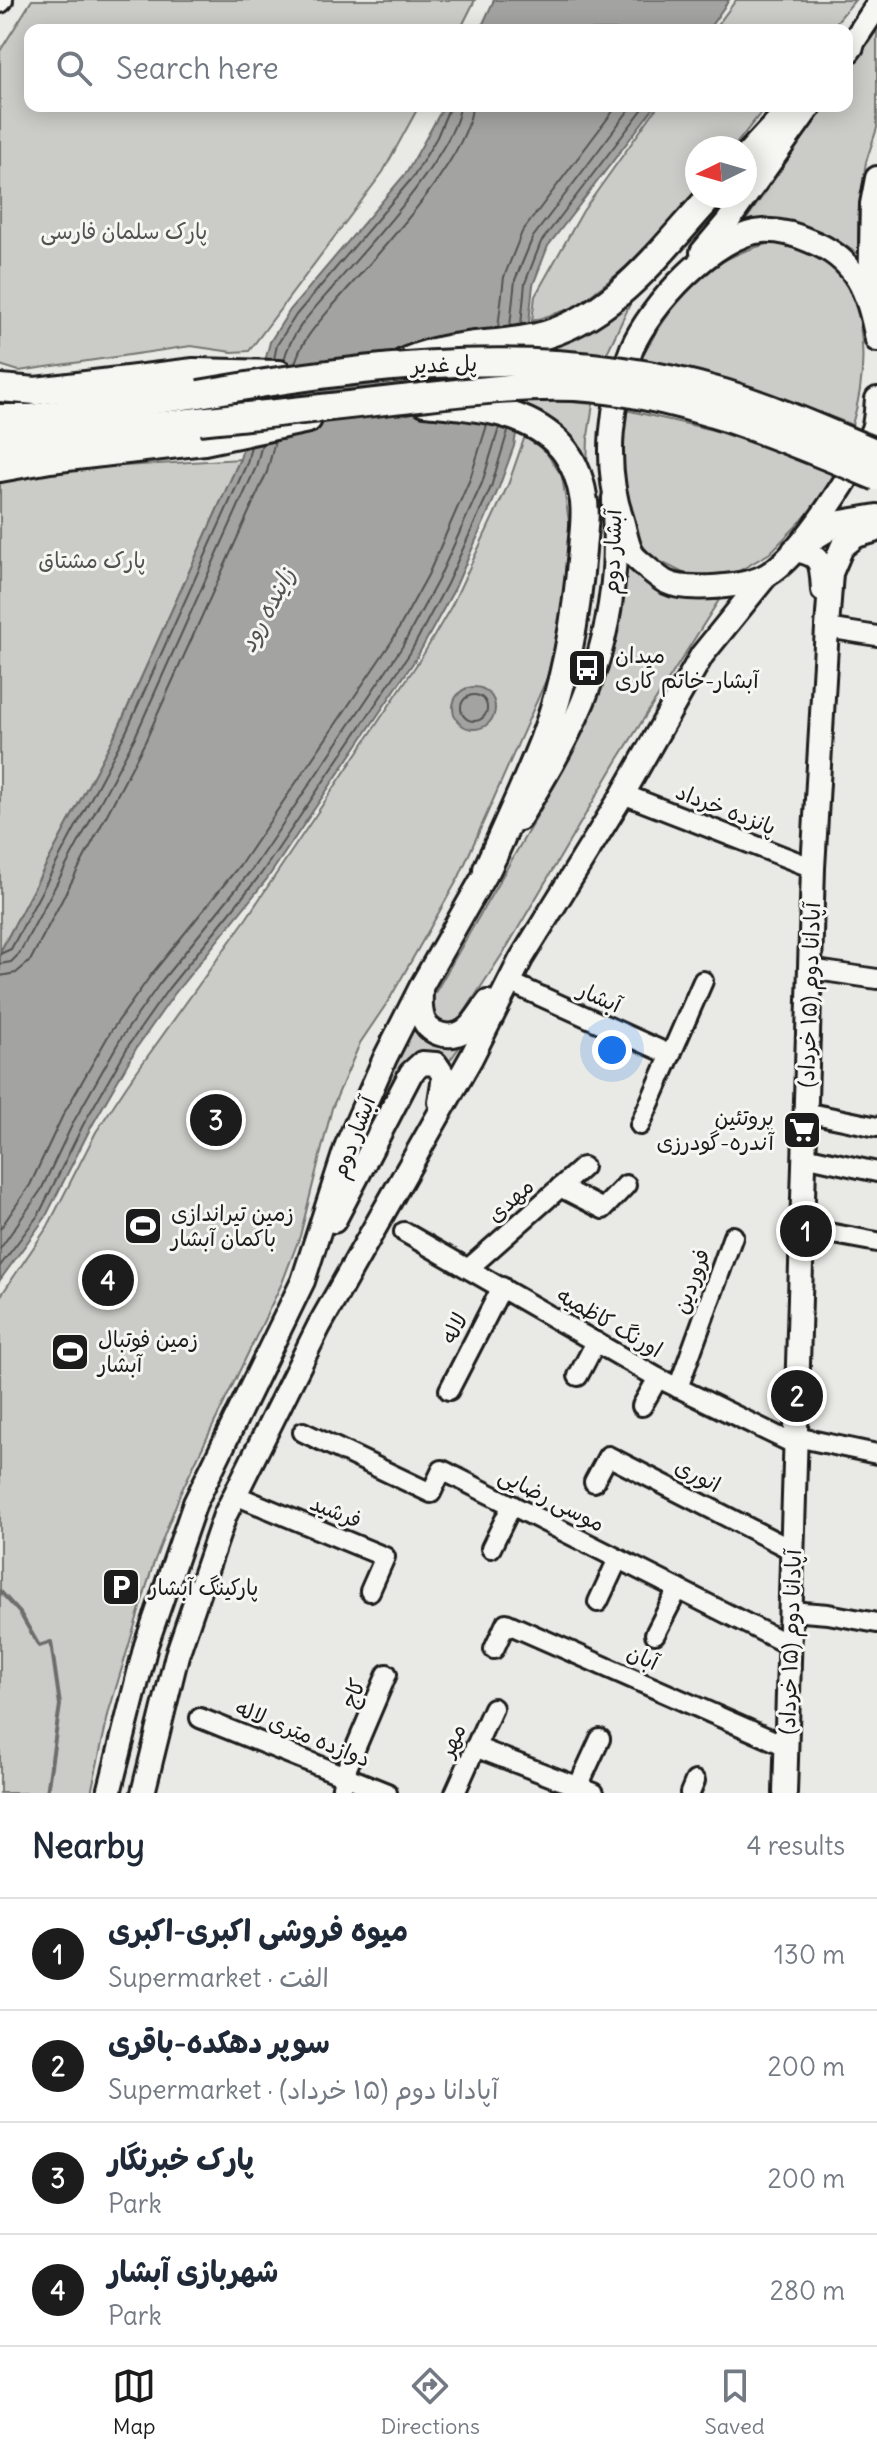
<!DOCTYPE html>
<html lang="en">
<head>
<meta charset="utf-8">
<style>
	body { margin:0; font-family:Delius,"Playpen Sans Arabic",sans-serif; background:#f6f6f7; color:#1f2937 }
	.compass { position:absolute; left:685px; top:136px; width:72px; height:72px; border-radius:50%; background:#fff; box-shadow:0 4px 20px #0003; rotate:265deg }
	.you { position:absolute; left:612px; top:1050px; width:28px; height:28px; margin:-20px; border:6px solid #fff; border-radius:50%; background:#1a73e8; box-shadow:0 0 0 12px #1a73e833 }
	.badge { display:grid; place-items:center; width:52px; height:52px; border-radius:50%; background:#1c1c1c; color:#fff; font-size:26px; font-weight:700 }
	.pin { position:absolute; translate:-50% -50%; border:4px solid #fff; box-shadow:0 2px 8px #0006 }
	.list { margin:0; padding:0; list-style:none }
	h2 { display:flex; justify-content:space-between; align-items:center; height:104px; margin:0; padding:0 32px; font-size:34px }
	h2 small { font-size:26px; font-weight:400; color:#747a83 }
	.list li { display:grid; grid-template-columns:52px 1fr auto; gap:24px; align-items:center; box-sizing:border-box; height:112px; padding:0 32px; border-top:2px solid #e0e1e3 }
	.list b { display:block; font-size:30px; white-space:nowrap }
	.list p { margin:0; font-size:26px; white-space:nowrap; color:#747a83 }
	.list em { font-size:26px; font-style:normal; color:#747a83 }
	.icon { flex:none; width:44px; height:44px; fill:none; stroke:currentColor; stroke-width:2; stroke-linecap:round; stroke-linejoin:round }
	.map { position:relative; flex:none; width:877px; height:1793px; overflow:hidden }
	.search { position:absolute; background:#fff; box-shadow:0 4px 20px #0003; left:24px; right:24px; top:24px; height:88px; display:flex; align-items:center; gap:20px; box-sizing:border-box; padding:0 28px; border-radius:16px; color:#747a83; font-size:30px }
	.sheet { height:552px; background:#fff }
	nav { display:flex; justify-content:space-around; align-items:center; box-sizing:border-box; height:112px; border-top:2px solid #e0e1e3; background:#fff; font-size:22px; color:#747a83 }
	nav a { display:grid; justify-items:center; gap:4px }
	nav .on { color:#1c1c1c }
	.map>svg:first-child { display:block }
</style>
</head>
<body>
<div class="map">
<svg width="877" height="1793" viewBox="0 0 877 1793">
	<rect width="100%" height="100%" fill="#e9e9e5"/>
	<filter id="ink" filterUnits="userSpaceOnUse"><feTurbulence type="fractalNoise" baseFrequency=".0125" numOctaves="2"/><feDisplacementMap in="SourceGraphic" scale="16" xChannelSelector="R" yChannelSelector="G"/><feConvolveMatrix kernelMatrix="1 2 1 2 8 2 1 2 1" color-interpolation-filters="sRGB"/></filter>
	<g filter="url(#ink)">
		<g fill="#cbcbc7" stroke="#747472" stroke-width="2">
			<path d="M32,0H475L460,30H30V106H419L383,172L249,351L232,352L191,346L19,371L0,365V51Z"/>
			<path d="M736,0H855L830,30H714Z"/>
			<path d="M877,30V128L866,162L858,216V254C814,225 798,217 744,223L825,106H847V74Z"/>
			<path d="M658,106H766L733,148H697V191L645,252L576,307L532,321L535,296L583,211Z"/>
			<path d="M772,243C807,246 842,262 856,297C860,307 859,322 861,333C865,365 861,395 852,425C782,397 714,373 639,360C676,301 699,259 772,243Z"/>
			<path d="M632,300L606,355L529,354L601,320Z"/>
			<path d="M560,401L593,404L588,436L587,471C567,427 556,420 511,402Z"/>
			<path d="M626,410L713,430L774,451L834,475L813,509L770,553L732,575H687L651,557L630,527L619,481L620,443Z"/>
			<path d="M525,436L541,445L562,476L570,528L564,609L547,678L459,877L389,1000L360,1043L332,1108L300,1236L282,1283L180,1494L153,1565L109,1711L91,1793H0V1297L48,1226L96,1132L127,1085L246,919L423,655L452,605L508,485Z"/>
			<path d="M240,459L118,729L0,952V481L57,470Z"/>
			<path d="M625,565C660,590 677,594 719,600L617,761L507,947L458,1022L450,1026L438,1024L429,1009L432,998L564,769L586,723L605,664L621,569Z"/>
			<path d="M414,1017L465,1039L446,1066L429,1053L344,1192L362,1124Z"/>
		</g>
		<g fill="#a3a3a1" stroke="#6d6d6c" stroke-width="2">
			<path d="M494,0H729L708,30H480Z"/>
			<path d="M444,106H655L548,246L533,285L519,416L514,446L498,490L455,588L417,657L267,879L175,993L137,1047L90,1129L45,1218L0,1280V952L118,729L240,459L270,342L290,310L407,172Z"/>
			<circle cx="474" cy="708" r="21"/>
		</g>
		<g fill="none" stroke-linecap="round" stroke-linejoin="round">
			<g stroke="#525251" stroke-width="2">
				<path d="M521,325L525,283L541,242L645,106"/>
				<path d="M510,326L515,280L533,237L632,106"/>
				<path d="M498,328L504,277L522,232L617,106"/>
				<path d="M274,359L277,345L296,315L414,176L437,137L450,106"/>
				<path d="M284,360C291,331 316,307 335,285C372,241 412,200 441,151C449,138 459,121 460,106"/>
				<path d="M295,364C301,340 320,321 336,302C371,261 470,158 472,106"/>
				<circle cx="474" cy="708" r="13"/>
				<path d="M0,954L11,949L126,732L247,463L251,446"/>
				<path d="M0,964L11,962L19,954L135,737L256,467L262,444"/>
				<path d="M0,976L16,973L30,961L145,742L267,472L275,441"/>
				<path d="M0,1229L30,1185L63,1115L111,1031L151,975L243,861L392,641L428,575L470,479L487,425"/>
				<path d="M0,1249L41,1190L74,1121L121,1038L160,983L253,868L402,647L438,580L482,483L499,428"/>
				<path d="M0,1266L39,1214L83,1125L130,1043L168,989L261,874L410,653L447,584L491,487L508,431"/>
			</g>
			<path stroke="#6d6d6c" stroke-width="4" d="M0,1591L20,1613L39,1646L51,1642L60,1705L47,1793"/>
			<g stroke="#1c1c1c" stroke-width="24">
				<g id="minor">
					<path d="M827,628L877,636"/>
					<path d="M623,794L813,868"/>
					<path d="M810,969L877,979"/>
					<path d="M509,982L671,1055"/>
					<path d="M805,1112L877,1127"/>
					<path d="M640,1125L703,981"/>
					<path d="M804,1156L877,1172"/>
					<path d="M560,1187L603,1209L626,1185"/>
					<path d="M802,1228L877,1242"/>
					<path d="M404,1232L658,1378L796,1445"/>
					<path d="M469,1268L583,1167"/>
					<path d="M578,1376L596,1342"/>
					<path d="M678,1388L733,1236"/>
					<path d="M449,1390L502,1287"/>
					<path d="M642,1406L658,1378"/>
					<path d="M303,1432L431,1493L442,1470L789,1645"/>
					<path d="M796,1437L877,1454"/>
					<path d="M594,1482L608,1456L792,1550"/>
					<path d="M235,1495L385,1557L370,1591"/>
					<path d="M491,1548L512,1505"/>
					<path d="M598,1602L618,1559"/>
					<path d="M790,1611L828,1614L877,1623"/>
					<path d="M655,1634L678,1589"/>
					<path d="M494,1649L506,1623L786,1746"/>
					<path d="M200,1718L387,1793"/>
					<path d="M475,1747L594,1793"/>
					<path d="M341,1793L344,1775L387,1674"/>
					<path d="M455,1793L493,1708"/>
					<path d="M575,1793L600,1739"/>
					<path d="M690,1793L695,1781"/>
				</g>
			</g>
			<g stroke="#1c1c1c" stroke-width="28">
				<g id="major">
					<path d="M0,1L1,0"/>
					<path d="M847,51L877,6"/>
					<path d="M702,252L728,221L810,106"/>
					<path d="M870,295L872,204L877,178"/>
					<path d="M877,340C869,294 857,259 810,241C796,235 779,230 763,231C716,233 649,307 632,348C610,402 603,465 622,520C625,530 627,546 633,555C637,560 660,579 666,582C686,592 747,587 767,575C802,555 857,467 873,429C876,420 876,409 877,399"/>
					<path d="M806,543L841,522L877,516"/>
					<path d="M794,550C823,555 821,563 823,590"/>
					<path d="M519,819C571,737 606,670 614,571C616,547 614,522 614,498"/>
					<path d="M421,988C421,996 420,1006 422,1014C425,1035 452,1042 468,1028C475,1022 481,1011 488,1002"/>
					<path d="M334,1221L411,1073L422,1063L436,1064L444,1076L440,1102"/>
					<path d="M109,1793L146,1645L195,1503L303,1281L347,1145L385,1058L421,987L496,855"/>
					<path d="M143,1793L177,1655L225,1515L319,1326L471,1058L521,959L623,794L702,655L766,576"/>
					<path d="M785,1793L813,868L827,628L831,573L842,547L856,536L877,530"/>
				</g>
			</g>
			<g stroke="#1c1c1c" stroke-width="32">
				<g id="highway">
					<path d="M847,50L850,46"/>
					<path d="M745,159L794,106"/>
					<path d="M399,365C442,342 490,347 537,337C613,319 661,250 711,196"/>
					<path d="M0,388L36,391L194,372L279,374"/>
					<path d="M425,402C471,407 521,408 557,442C571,455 580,477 583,496C587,513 583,533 582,550C577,615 566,680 543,741C526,784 506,827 487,869"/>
					<path d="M0,418H30L199,394"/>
					<path d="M0,443L199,421"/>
					<path d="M0,468L50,459L204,441L308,419"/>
				</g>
			</g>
			<use href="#minor" stroke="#f6f6f2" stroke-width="18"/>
			<use href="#major" stroke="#f6f6f2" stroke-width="22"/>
			<use href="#highway" stroke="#f6f6f2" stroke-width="26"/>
			<g stroke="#1c1c1c" stroke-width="32" stroke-linecap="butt">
				<g id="highway-bridge">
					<path d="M199,394C371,364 553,341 724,393C776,409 827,432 877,453"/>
					<path d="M199,421C270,414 340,406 411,398C465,392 520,385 575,387C680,393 781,437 877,477"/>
				</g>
			</g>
			<use href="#highway-bridge" stroke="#f6f6f2" stroke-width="26"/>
		</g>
	</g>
	<defs>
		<g id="bus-square" transform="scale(2)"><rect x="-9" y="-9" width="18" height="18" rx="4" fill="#1c1c1c" stroke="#f6f6f2"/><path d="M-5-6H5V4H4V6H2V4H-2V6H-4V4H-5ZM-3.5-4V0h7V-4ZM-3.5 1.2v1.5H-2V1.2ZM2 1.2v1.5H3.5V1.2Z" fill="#fff"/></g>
		<g id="supermarket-square" transform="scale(2)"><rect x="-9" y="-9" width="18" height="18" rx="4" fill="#1c1c1c" stroke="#f6f6f2"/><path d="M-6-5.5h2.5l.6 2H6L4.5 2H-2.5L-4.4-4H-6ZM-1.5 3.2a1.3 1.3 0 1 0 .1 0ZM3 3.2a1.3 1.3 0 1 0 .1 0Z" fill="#fff"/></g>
		<g id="stadium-square" transform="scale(2)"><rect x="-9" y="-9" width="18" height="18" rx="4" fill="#1c1c1c" stroke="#f6f6f2"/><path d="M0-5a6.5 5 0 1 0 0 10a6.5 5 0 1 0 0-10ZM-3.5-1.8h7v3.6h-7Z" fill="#fff"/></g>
		<g id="parking-square" transform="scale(2)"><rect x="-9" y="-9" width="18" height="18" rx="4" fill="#1c1c1c" stroke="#f6f6f2"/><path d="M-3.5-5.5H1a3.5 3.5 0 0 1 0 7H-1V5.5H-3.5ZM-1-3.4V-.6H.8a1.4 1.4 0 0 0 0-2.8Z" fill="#fff"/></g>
	</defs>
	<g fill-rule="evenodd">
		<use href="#bus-square" x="587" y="668"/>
		<use href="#supermarket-square" x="802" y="1130"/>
		<use href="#stadium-square" x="143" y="1226"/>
		<use href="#stadium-square" x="70" y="1352"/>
		<use href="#parking-square" x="121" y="1587"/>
	</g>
	<g text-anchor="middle" stroke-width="6" stroke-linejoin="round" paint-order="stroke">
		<g font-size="22" fill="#51514f" stroke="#f6f6f2">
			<text x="124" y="239">پارک سلمان فارسی</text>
			<text x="92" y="568">پارک مشتاق</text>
		</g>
		<g font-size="22" fill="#1c1c1c" stroke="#f6f6f2">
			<text transform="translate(444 364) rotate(-2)" y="8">پل غدیر</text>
			<text transform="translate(612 552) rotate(-88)" y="8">آبشار دوم</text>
			<text transform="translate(726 809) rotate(21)" y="8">پانزده خرداد</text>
			<text transform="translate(809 995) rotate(-88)" y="8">آپادانا دوم (۱۵ خرداد)</text>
			<text transform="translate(600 997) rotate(24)" y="8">آبشار</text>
			<text transform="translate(353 1137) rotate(-69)" y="8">آبشار دوم</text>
			<text transform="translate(510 1200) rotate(-42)" y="8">مهدی</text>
			<text transform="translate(691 1281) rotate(-70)" y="8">فروردین</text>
			<text transform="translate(610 1322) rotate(30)" y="8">اورنگ کاظمیه</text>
			<text transform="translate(454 1328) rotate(-62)" y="8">لاله</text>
			<text transform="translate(698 1475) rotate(27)" y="8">انوری</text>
			<text transform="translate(552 1499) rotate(27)" y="8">موسی رضایی</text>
			<text transform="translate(336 1511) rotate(22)" y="8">فرشید</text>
			<text transform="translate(790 1642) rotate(-88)" y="8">آپادانا دوم (۱۵ خرداد)</text>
			<text transform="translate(643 1657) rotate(24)" y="8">آبان</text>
			<text transform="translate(353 1693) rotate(-67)" y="8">کاج</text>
			<text transform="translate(303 1733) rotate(22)" y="8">دوازده متری لاله</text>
			<text transform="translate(452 1740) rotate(-66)" y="8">مهر</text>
		</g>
		<g font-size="22" fill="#1c1c1c" stroke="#f6f6f2" text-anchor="start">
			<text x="615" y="663">میدان<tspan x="615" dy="25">آبشار-خاتم کاری</tspan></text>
			<text x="774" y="1125" text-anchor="end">پروتئین<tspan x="774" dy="25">آندره-گودرزی</tspan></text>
			<text x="171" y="1221">زمین تیراندازی<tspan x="171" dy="25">باکمان آبشار</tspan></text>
			<text x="98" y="1347">زمین فوتبال<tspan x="98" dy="25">آبشار</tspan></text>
			<text x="149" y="1595">پارکینگ آبشار</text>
		</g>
		<g font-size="24" font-style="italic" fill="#525251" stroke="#f6f6f2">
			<text transform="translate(267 610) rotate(-62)" y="8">زاینده رود</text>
		</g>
	</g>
</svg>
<svg class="compass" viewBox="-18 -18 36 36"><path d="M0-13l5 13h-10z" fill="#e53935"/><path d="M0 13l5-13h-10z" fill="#747a83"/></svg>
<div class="you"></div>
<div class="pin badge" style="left:806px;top:1231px">1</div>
<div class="pin badge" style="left:797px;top:1396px">2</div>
<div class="pin badge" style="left:216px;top:1120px">3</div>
<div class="pin badge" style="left:108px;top:1280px">4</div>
<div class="search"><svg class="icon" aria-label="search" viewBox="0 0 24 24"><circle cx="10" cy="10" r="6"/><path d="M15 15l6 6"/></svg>Search here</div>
</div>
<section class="sheet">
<h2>Nearby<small>4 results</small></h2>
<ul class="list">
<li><span class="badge">1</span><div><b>میوه فروشی اکبری-اکبری</b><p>Supermarket · الفت</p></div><em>130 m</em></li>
<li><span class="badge">2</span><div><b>سوپر دهکده-باقری</b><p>Supermarket · آپادانا دوم (۱۵ خرداد)</p></div><em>200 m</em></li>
<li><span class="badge">3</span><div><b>پارک خبرنگار</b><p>Park</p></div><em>200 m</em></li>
<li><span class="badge">4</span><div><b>شهربازی آبشار</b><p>Park</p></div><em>280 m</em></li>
</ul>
</section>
<nav>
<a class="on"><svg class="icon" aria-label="map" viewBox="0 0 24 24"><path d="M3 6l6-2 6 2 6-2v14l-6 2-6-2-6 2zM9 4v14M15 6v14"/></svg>Map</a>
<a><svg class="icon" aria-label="directions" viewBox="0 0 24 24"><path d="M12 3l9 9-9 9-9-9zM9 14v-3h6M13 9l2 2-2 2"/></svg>Directions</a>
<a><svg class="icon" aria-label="saved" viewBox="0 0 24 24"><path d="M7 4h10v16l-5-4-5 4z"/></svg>Saved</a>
</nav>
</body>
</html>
